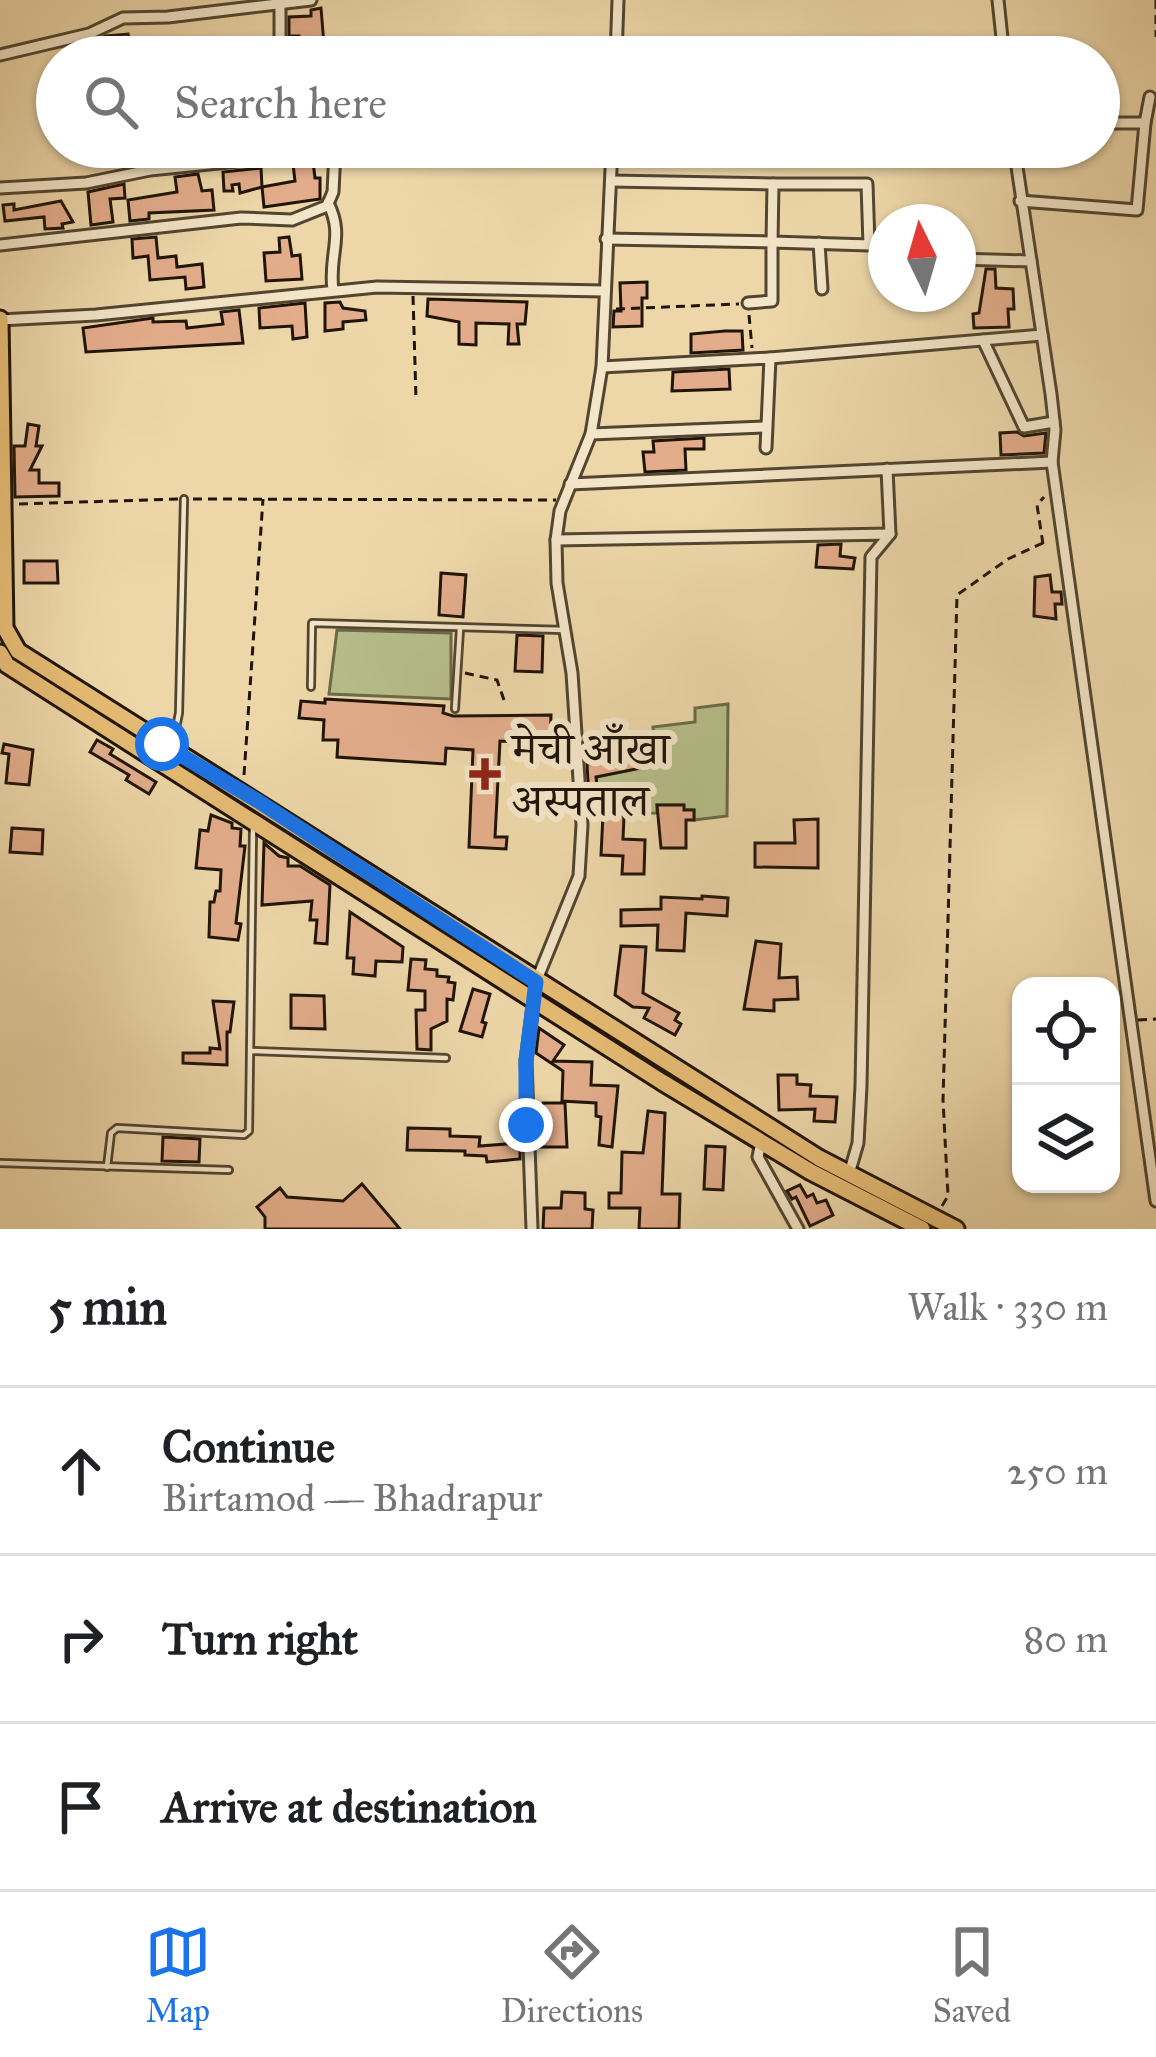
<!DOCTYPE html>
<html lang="en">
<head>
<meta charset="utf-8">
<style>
	body { margin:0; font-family:"IM FELL Great Primer","Noto Serif Devanagari",serif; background:#f2f2f2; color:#202124 }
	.controls { position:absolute; right:36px; bottom:36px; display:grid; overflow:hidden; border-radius:24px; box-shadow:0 3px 9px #0004 }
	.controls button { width:108px; height:108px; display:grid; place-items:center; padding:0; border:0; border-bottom:3px solid #e0e0e0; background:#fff; color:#202124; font:60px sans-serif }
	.compass { position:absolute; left:868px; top:204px; width:108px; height:108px; border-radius:50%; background:#fff; box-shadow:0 3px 9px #0004; rotate:355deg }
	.stop { position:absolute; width:36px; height:36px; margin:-27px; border:9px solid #1a73e8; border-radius:50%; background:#fff }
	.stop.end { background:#1a73e8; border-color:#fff; box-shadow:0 3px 12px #0008 }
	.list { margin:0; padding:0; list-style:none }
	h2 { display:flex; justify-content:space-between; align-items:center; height:156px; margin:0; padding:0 48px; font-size:51px }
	h2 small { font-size:39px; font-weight:400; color:#757577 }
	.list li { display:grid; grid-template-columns:78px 1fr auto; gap:36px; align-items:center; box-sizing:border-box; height:168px; padding:0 48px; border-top:3px solid #e0e0e0 }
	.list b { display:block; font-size:45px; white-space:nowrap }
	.list p { margin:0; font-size:39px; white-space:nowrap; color:#757577 }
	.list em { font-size:39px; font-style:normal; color:#757577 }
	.icon { flex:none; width:66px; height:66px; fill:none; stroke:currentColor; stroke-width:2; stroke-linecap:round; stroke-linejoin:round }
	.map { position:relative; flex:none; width:1156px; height:1229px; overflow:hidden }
	.search { position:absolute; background:#fff; box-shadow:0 3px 9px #0004; left:36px; right:36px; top:36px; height:132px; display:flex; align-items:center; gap:30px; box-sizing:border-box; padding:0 42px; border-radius:66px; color:#757577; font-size:45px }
	.sheet { height:660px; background:#fff }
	nav { display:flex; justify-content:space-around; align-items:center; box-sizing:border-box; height:168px; border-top:3px solid #e0e0e0; background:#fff; font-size:33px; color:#757577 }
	nav a { display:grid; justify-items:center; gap:6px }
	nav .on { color:#1a73e8 }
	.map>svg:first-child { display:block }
</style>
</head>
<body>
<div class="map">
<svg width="1156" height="1229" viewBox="0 0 1156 1229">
	<rect width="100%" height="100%" fill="#edd7a9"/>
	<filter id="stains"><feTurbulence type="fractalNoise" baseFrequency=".00167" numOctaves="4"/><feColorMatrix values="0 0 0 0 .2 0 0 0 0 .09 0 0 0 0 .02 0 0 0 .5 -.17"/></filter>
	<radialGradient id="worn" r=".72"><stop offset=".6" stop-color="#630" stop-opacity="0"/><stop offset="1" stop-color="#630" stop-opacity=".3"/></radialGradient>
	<g fill="#b6bf8a" stroke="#6a6a49" stroke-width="3">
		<path d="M337,630L451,633V699L329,694Z"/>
		<path d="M728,704L727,816L694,820V810H684L683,805H657V813L600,814L596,777L656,764L653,727L695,722V708Z"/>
	</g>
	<g fill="#e3ad8b" stroke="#1f1408" stroke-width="3">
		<path d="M321,8L325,57H300L299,36H289V17L311,16V10Z"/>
		<path d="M128,34L131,57H94L92,42L106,36Z"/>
		<path d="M313,162L315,178H320V199L264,207L262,187L295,181L293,164Z"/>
		<path d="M261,168L262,187L240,193L239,184L232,185L233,191H224L223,172Z"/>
		<path d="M198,174L202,191L212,190L214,210L149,213V219L130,221L128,200L177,192L175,177Z"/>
		<path d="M124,184L125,198L110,199L113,222L91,225L88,192Z"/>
		<path d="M61,201L73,222L62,224L63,228L45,229L44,217L5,221L3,205L14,204V210Z"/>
		<path d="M156,237L158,258L176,256L177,267L202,264L204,287L186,289L185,277L150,280L148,256L133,258L132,239Z"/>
		<path d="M289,237L292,256L300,255L302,279L266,281L264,253L280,252L279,238Z"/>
		<path d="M986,269H995L996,288L1013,289L1014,309H1008L1009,327L974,328L973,314L979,313Z"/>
		<path d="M647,282V298H642V326L613,327L614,311H621L620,283Z"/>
		<path d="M428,299L527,302L525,324H517L519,344H508L509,324L476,323V345L459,344V322L427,316Z"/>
		<path d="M340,302L343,308L365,311L366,320L343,322V329L325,331V303Z"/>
		<path d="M305,303L307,337L293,339L292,326L260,328L259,308Z"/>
		<path d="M239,310L243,343L86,352L83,328L153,318V322L186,321L187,328L223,324L221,312Z"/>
		<path d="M725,331H742L743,350L691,353V334Z"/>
		<path d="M729,369L730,389L672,391L673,372Z"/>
		<path d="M28,424L39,426L36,446H42L30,470H39V483H59V496L15,497L14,446H25Z"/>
		<path d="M1017,432L1024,436L1046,433L1044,453L1001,455L1000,433Z"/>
		<path d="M704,438V449H685L686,470L645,472L643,452H654L653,441Z"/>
		<path d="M841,544L840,556L855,558L853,569L816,567L818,545Z"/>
		<path d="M24,561H57L58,583H24Z"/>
		<path d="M441,573L466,575L463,617L439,615Z"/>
		<path d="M1050,575L1052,592H1061L1062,604H1055L1056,619L1034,616L1035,577Z"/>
		<path d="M517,635L543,636L542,672L515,671Z"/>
		<path d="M325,699L444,706L443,713L453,716L551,715L550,743L500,741L495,837H507L506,849L469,847L473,750L446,748L445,764L337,757L338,740H323L324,720L299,718L301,701L325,703Z"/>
		<path d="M97,740L113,749L110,754L156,782L149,794L126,780L129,775L90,752Z"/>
		<path d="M4,744L33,750L29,785L6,783L9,754L2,753Z"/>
		<path d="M640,759L641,768L596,777L600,814L590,815L587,764Z"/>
		<path d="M657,805H684V810H694V820H686V848H661Z"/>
		<path d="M211,815L232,823V828L241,829L240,846H245L236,923L241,924L238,940L209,937L210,902H214L216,891H220L221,870L196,868L200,830L208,831Z"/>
		<path d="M603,815L624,816L623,839L645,840L644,874H622L623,856L601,855Z"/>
		<path d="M818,819V868L755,867V843H795L794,820Z"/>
		<path d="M12,828L43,830L42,854L10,852Z"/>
		<path d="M264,843L279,856L288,858V866H300L330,885L327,944L315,943L317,920H310L312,901L262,905Z"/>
		<path d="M702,896L728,898L727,916L686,913L684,951L657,950L658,925L621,926V910L661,909V897L702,899Z"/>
		<path d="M350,912L403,947L402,962L376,961L375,976L353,974L354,958H347Z"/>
		<path d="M756,941L781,944L779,978L797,977L798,999L774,1000V1011L744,1009Z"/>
		<path d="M621,946L646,947L643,993L679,1013L675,1020L681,1024L675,1035L644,1018L649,1008L633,1007L615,995Z"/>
		<path d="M411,959L426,960L425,969L437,970V976L449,977L448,982L455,983L453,1000L447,999V1021L431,1029V1050L417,1049L416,1010H425V991L408,990Z"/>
		<path d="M473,989L490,994L482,1022L486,1023L482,1037L460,1031Z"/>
		<path d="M291,995L324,996L325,1029L291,1028Z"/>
		<path d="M213,1001L234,1002L230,1032H227V1065L183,1063V1053H210V1048L220,1049Z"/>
		<path d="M539,1028L564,1045L553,1061L592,1062L591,1085L618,1086L612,1147L599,1145L601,1117L596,1116V1103L562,1101L563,1071L536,1053Z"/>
		<path d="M778,1075H797V1084L811,1085L810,1096L837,1097L835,1122L814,1121L815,1109L779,1110Z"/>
		<path d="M543,1103H565L567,1147H539Z"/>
		<path d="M648,1111L665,1113L662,1194H680L679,1229H639L640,1208H609V1193H621L622,1152L643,1153Z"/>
		<path d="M408,1128L450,1129V1136L480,1137L479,1146L520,1143V1159L487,1162L486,1156L465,1155V1151L407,1150Z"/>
		<path d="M163,1137L200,1139L199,1162L162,1161Z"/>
		<path d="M706,1146L725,1147L723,1190L704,1189Z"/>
		<path d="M362,1184L400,1229H265V1217L257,1207L280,1188L287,1197L343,1201Z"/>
		<path d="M800,1185L807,1197L813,1194L817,1203L826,1200L833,1215L810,1226L796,1197L792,1199L787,1191Z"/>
		<path d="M562,1192L585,1193V1209L593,1210L592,1229H543L544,1208H561Z"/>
	</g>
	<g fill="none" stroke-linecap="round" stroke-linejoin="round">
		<g stroke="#524530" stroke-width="10">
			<g id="lane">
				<path d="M311,687L312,623L565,630"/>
				<path d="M455,709L460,629"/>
				<path d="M167,740L175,733L179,713L184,499"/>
				<path d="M252,1051L446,1058"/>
				<path d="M0,1163L229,1170"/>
				<path d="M107,1167L111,1133L117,1128L244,1135L249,1131L253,829"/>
			</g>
		</g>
		<g stroke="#524530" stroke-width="15">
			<g id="street">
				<path d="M998,0L1004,57"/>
				<path d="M280,3V57"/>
				<path d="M0,55L89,34L123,18L168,17L311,0"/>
				<path d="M616,57L618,0"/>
				<path d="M1145,123L1150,97"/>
				<path d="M1014,147L1051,394L1055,430L1052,462L1156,1201"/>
				<path d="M611,181L773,184"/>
				<path d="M773,184H867L869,245L772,242Z"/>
				<path d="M0,188L86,183L150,170L335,151L363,152"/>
				<path d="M1020,201L1137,210L1145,123H1099"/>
				<path d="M328,203C345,236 328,255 333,290"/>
				<path d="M606,239L772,242V301L748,303"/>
				<path d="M819,243L822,289"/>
				<path d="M0,245L241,218L292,220L327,206L333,192L335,151"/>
				<path d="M958,259L1031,261"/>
				<path d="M0,320L96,315L377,287L605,291"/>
				<path d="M983,340L1024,427L1054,422"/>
				<path d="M770,358L1042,335"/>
				<path d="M602,367L770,358L766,448"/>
				<path d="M591,434L766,427"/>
				<path d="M887,469L890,534"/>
				<path d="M570,484L1052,462"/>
				<path d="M556,540L890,534L871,557L861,1086L858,1143L849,1174"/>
				<path d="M761,1142L758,1157L798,1229"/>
				<path d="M532,1229L526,1061L536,982L579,876L582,825L572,673L557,583L556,540L560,511L591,434L602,367L612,147"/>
			</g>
		</g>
		<g stroke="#1f1408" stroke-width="21">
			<g id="primary">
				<path d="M0,319L5,628L18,651L819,1158L956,1229"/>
				<path d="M0,653L7,665L662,1082L811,1172L922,1229"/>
			</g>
		</g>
		<g stroke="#1f1408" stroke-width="3" stroke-dasharray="9 6" stroke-linecap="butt">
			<path d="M1156,0V37"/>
			<path d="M413,296L416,399"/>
			<path d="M616,309L739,304"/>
			<path d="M749,315L752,348"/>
			<path d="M193,499L556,500"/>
			<path d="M19,504L178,499"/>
			<path d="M1043,544L1037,505L1044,497"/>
			<path d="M465,673L497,680L505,703"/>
			<path d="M244,775L263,499"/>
			<path d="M1138,1020L1156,1019"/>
			<path d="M942,1206L948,1196L943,1100L957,595L1008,559L1047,541"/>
		</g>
		<use href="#lane" stroke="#f3e5c7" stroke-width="4.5"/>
		<use href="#street" stroke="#f3e5c7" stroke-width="9"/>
		<use href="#primary" stroke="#e6bc74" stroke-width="15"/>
	</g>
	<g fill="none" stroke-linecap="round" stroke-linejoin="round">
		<path stroke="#1a73e8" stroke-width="15" d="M162,744L258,801L536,982L526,1061V1125"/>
	</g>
	<path fill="#8f2418" stroke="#f3e5c7" stroke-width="4.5" d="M479 756h12v12h12v12h-12v12h-12v-12h-12v-12h12z"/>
	<g text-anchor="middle" stroke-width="12" stroke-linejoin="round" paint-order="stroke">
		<g font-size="45" fill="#1f1408" stroke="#f3e5c7" text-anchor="start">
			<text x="512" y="764">मेची आँखा<tspan x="512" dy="52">अस्पताल</tspan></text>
		</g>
	</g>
	<rect width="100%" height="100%" filter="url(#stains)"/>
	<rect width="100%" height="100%" fill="url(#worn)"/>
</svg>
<div class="controls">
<button><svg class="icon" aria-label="locate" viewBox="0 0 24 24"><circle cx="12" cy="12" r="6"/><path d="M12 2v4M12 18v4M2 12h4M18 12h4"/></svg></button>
<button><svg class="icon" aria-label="layers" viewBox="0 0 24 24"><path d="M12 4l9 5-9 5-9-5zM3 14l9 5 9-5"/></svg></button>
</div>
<svg class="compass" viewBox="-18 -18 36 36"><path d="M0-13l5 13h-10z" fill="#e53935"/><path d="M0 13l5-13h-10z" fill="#757577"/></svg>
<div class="stop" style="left:162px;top:744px"></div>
<div class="stop end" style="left:526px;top:1125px"></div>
<div class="search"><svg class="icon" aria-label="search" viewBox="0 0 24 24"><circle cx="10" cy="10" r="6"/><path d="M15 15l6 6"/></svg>Search here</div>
</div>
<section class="sheet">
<h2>5 min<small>Walk · 330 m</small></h2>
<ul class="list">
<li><svg class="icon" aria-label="ahead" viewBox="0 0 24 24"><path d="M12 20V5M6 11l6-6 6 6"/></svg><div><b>Continue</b><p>Birtamod — Bhadrapur</p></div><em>250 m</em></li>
<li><svg class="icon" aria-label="right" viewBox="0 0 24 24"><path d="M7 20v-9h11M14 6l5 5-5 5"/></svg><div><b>Turn right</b></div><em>80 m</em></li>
<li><svg class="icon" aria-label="arrive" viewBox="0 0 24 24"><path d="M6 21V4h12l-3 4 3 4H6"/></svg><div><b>Arrive at destination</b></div></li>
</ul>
</section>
<nav>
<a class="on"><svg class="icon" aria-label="map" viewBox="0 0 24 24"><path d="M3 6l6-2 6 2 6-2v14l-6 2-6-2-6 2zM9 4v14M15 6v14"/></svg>Map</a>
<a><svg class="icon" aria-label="directions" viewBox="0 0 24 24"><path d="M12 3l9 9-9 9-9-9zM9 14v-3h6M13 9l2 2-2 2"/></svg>Directions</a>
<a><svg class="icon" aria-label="saved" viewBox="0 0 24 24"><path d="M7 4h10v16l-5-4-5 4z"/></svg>Saved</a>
</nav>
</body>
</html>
